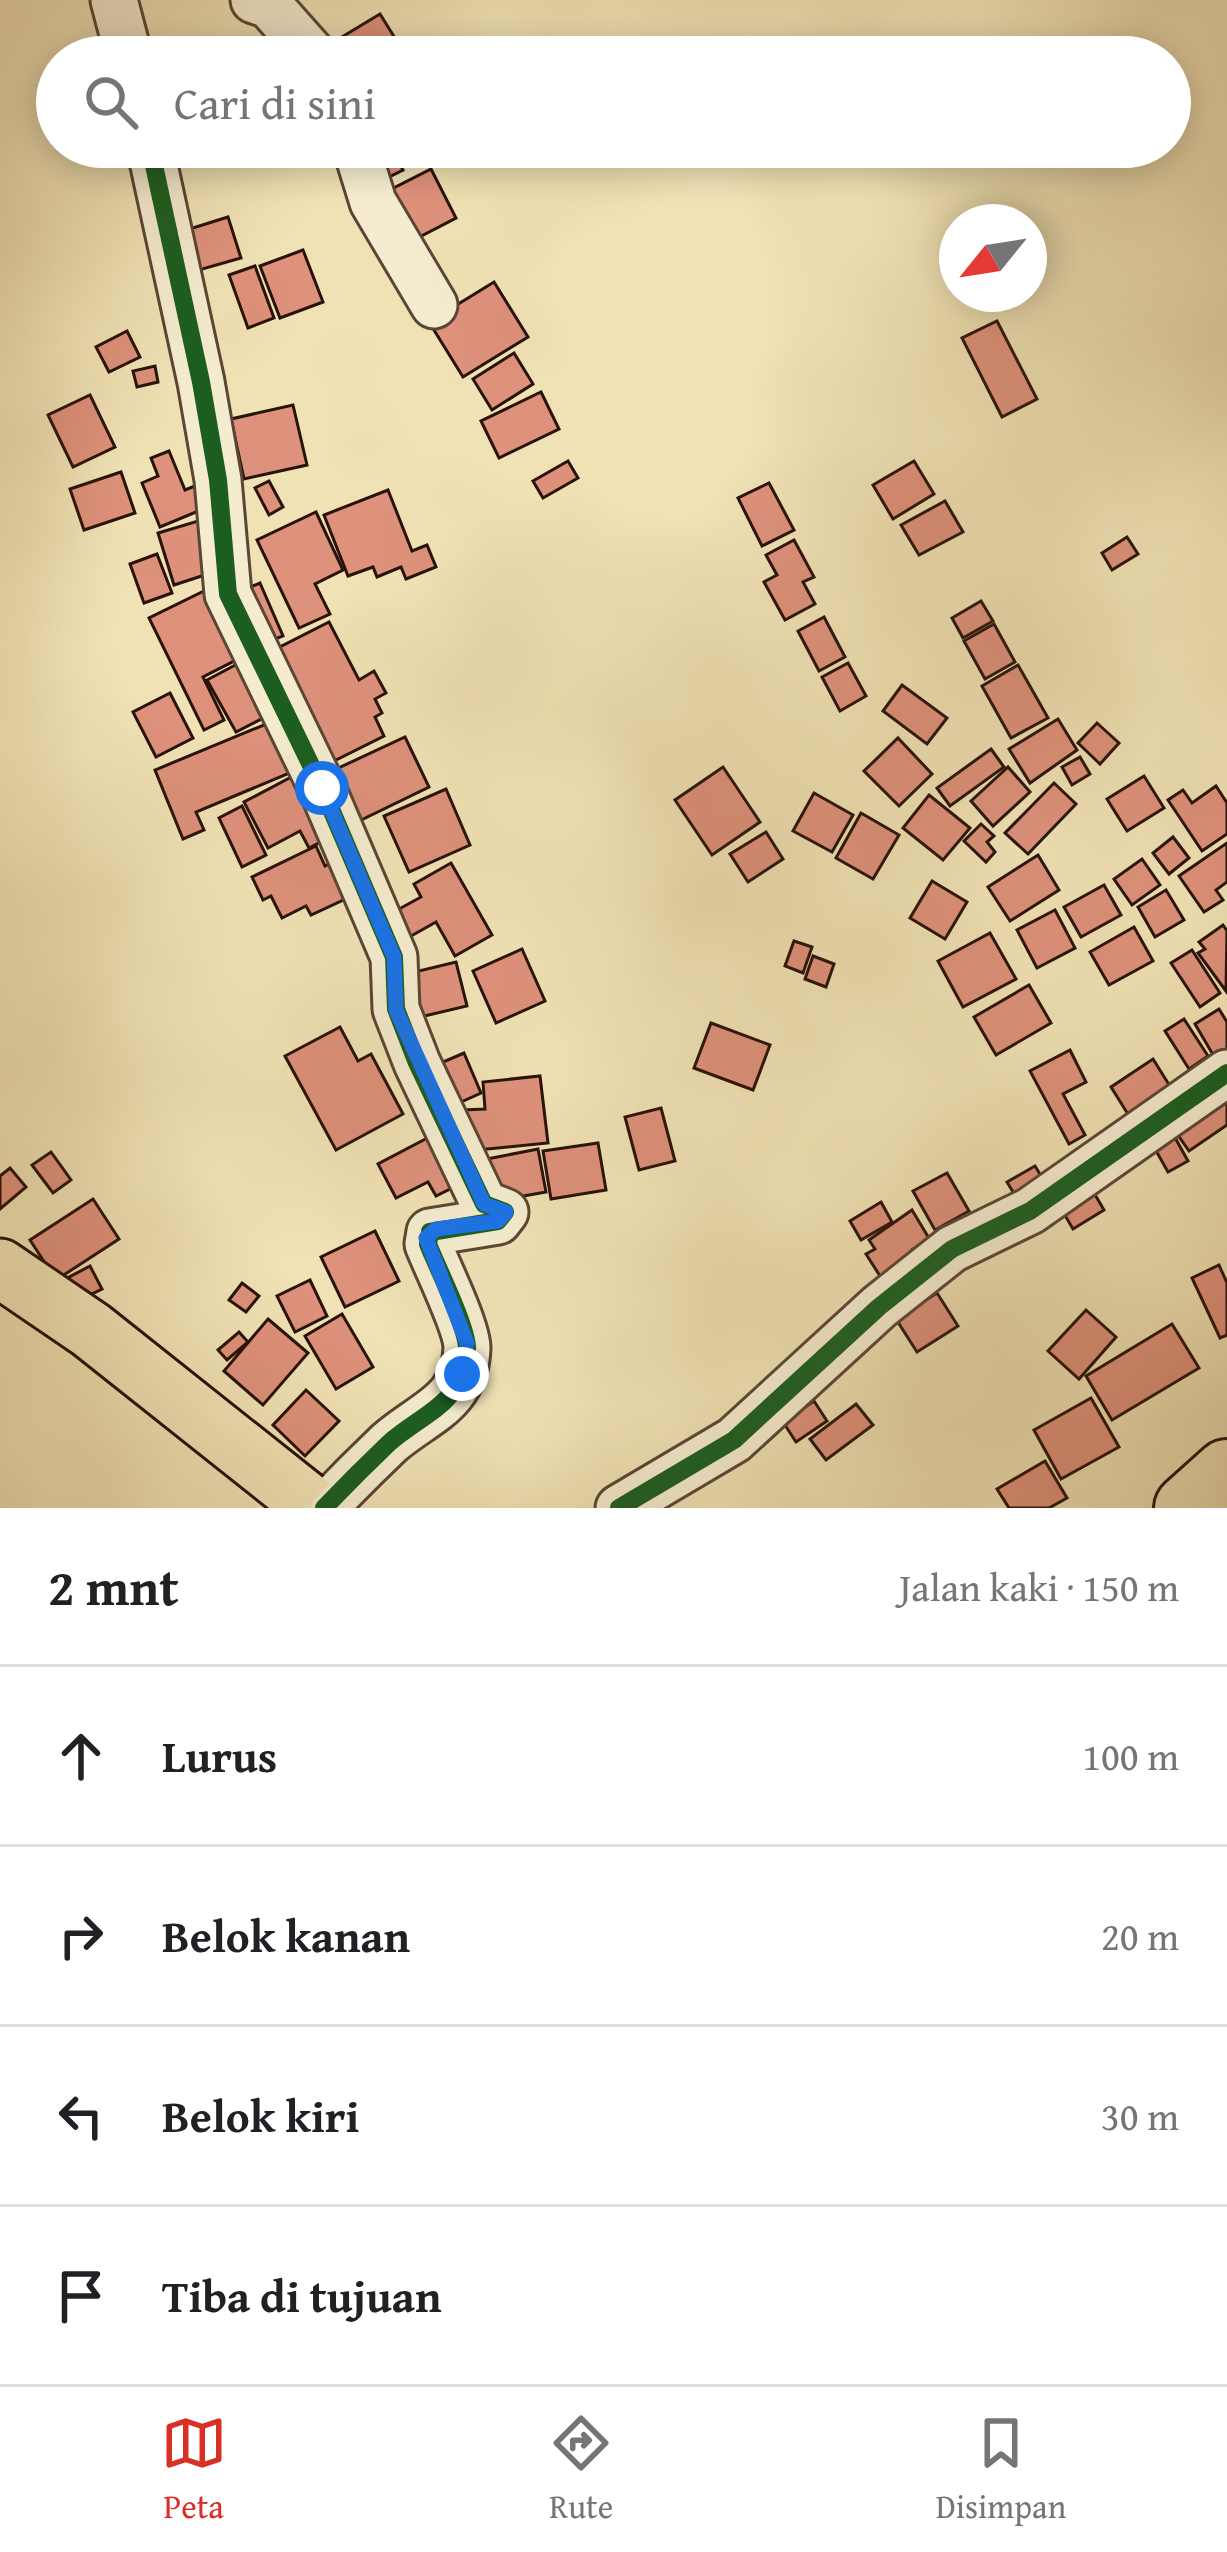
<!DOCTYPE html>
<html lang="id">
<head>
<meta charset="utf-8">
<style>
	body { margin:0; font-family:"Gentium Book Plus",serif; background:#f6f6f6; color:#202124 }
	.compass { position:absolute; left:939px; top:204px; width:108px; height:108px; border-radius:50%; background:#fff; box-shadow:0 6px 30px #0003; rotate:240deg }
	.stop { position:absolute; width:36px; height:36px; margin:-27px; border:9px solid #1a73e8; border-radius:50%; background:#fff }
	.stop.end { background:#1a73e8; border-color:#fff; box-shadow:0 3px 12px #0008 }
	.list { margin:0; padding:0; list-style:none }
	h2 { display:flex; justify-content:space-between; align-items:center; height:156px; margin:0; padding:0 48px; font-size:51px }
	h2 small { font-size:39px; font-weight:400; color:#757577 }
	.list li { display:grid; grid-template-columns:78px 1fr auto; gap:36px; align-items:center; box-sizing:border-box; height:180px; padding:0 48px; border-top:3px solid #e0e0e0 }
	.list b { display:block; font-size:45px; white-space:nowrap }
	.list em { font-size:39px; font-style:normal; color:#757577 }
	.icon { flex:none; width:66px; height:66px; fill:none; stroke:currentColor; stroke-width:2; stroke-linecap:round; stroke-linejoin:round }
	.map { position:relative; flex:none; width:1227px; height:1508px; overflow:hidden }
	.search { position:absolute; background:#fff; box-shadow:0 6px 30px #0003; left:36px; right:36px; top:36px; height:132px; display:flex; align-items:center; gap:30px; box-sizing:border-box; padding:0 42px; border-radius:66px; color:#757577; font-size:45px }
	.sheet { height:876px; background:#fff }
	nav { display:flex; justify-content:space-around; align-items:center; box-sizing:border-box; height:168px; border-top:3px solid #e0e0e0; background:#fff; font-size:33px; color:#757577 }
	nav a { display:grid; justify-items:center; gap:6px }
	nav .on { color:#d93025 }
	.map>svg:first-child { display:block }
</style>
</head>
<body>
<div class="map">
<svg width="1227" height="1508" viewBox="0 0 1227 1508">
	<rect width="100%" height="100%" fill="#f0e2b5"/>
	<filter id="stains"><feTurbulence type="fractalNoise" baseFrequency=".00167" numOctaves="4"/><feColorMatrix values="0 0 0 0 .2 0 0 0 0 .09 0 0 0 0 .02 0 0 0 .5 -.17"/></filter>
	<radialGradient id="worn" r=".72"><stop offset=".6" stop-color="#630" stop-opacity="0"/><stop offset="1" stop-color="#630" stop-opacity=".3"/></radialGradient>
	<g fill="#de917b" stroke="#281209" stroke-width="3">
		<path d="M380,14L403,51L392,57H327L322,49Z"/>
		<path d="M370,147H391L403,170L387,178Z"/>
		<path d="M431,169L456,218L404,245L378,196Z"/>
		<path d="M228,217L241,258L192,272L180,232Z"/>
		<path d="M303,250L323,302L280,318L260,266Z"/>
		<path d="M255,266L274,318L248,328L229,275Z"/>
		<path d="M494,282L528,337L463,377L429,322Z"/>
		<path d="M997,321L1037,399L1002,417L962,338Z"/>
		<path d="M127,331L140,357L109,372L96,347Z"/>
		<path d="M514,353L533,384L492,410L473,379Z"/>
		<path d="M155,366L158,382L137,387L133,371Z"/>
		<path d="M541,392L559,429L499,458L481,421Z"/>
		<path d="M90,395L115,447L73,467L48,415Z"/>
		<path d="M293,405L307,465L244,479L231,419Z"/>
		<path d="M169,451L185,490L200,484L201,510L160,527L142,483L158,476L151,458Z"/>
		<path d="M568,461L578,478L543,498L533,481Z"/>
		<path d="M914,461L934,494L893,519L873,485Z"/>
		<path d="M121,472L135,513L84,530L70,489Z"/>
		<path d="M269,481L283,507L269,515L255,488Z"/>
		<path d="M769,483L794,530L762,546L738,498Z"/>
		<path d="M388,490L412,551L427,545L436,567L406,579L401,567L377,577L373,567L348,576L324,515Z"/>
		<path d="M945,501L963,532L919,555L901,525Z"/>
		<path d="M316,512L343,570L315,584L330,614L299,628L257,540Z"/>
		<path d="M198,521L214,572L174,585L158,533Z"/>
		<path d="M1127,537L1138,554L1112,570L1102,553Z"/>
		<path d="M794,540L814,577L803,582L815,604L785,620L764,582L777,575L766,555Z"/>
		<path d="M157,554L172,593L144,603L130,564Z"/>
		<path d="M260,583L283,636L258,646L236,593Z"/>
		<path d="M204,591L238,659L203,677L224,720L204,730L149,618Z"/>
		<path d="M981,601L993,621L963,638L952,618Z"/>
		<path d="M824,617L845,657L819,671L798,631Z"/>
		<path d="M329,622L359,680L374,671L386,693L375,699L382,713L375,717L384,736L332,762L274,650Z"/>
		<path d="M994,624L1015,662L985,679L964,641Z"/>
		<path d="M241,662L269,715L236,732L207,680Z"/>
		<path d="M848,663L866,696L840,711L822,677Z"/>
		<path d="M1018,665L1048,718L1011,738L982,686Z"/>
		<path d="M902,685L947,718L927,744L883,711Z"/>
		<path d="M170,693L193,738L156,757L133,712Z"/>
		<path d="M1058,719L1077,750L1030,783L1009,749Z"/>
		<path d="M271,722L292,772L196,812L204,830L183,839L155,770Z"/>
		<path d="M1097,723L1119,743L1100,764L1078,743Z"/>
		<path d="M405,737L429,787L357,822L332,771Z"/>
		<path d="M898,738L932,774L899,806L864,771Z"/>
		<path d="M991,749L1004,767L950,806L937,788Z"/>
		<path d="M1080,757L1090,774L1072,785L1062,767Z"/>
		<path d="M723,767L760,822L712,855L675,800Z"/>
		<path d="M1008,767L1030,792L993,826L971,801Z"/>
		<path d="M297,774L330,837L309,848L300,831L268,848L244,802Z"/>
		<path d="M1144,776L1164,808L1127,831L1107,799Z"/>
		<path d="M1054,783L1076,804L1028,854L1005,833Z"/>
		<path d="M1216,786L1227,803V834L1202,851L1168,800L1183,790L1192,803Z"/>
		<path d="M446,789L470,845L409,872L384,816Z"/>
		<path d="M814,793L853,815L832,852L793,831Z"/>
		<path d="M929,795L970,828L943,860L903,828Z"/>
		<path d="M242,806L266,855L242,867L219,818Z"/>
		<path d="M861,813L899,835L873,879L836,858Z"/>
		<path d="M981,824L994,836L987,842L995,852L986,862L964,841Z"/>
		<path d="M766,832L783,859L748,882L730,854Z"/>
		<path d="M1173,837L1189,858L1169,874L1153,853Z"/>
		<path d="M1227,843V882L1216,890L1223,900L1204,912L1179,876Z"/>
		<path d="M316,846L325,866L337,860L354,895L311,915L306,906L282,918L271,896L263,900L252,877Z"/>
		<path d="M1038,855L1059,890L1010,921L988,887Z"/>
		<path d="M1142,859L1160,885L1132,905L1114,879Z"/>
		<path d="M451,863L492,935L455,956L436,922L404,940L390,914L421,897L414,884Z"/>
		<path d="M932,881L967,902L945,939L910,918Z"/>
		<path d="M1104,885L1121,915L1081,937L1064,907Z"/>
		<path d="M1166,890L1184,920L1155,937L1138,907Z"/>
		<path d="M1055,910L1075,948L1037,968L1017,930Z"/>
		<path d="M1223,925L1227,931L1226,991L1198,953L1205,949L1199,942Z"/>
		<path d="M1134,927L1153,961L1109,985L1090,952Z"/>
		<path d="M990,933L1016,979L963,1007L938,961Z"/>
		<path d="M794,941L812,947L803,973L785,966Z"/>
		<path d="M522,949L545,1001L496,1023L473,971Z"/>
		<path d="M1192,950L1220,993L1200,1007L1171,963Z"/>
		<path d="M813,956L834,964L826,987L805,979Z"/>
		<path d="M456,962L467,1006L416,1018L406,974Z"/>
		<path d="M1029,985L1051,1023L996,1055L974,1017Z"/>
		<path d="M1219,1009L1227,1022V1060L1219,1065L1195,1024Z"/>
		<path d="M1184,1019L1208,1056L1189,1069L1165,1031Z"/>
		<path d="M711,1023L770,1045L753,1090L694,1068Z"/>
		<path d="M340,1027L358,1061L371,1054L403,1114L336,1150L285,1056Z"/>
		<path d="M1070,1050L1086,1082L1063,1094L1085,1135L1069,1144L1030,1071Z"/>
		<path d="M464,1053L481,1093L461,1102L456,1091L442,1097L429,1068Z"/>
		<path d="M1153,1059L1173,1091L1131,1119L1111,1087Z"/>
		<path d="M540,1076L548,1143L467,1151L463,1110L485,1109L483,1082Z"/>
		<path d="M1227,1090V1125L1189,1151L1173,1128Z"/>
		<path d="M661,1108L675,1161L639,1170L625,1117Z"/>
		<path d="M1168,1125L1188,1161L1168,1172L1155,1149Z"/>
		<path d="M435,1134L460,1184L436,1196L428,1182L396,1198L378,1164Z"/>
		<path d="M598,1143L606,1190L551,1199L543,1151Z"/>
		<path d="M538,1149L546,1192L489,1202L482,1160Z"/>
		<path d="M51,1152L71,1180L53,1193L32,1165Z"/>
		<path d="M1035,1166L1049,1189L1021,1205L1007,1182Z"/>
		<path d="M10,1168L26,1187L0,1209V1176Z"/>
		<path d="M947,1173L969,1211L935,1230L913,1191Z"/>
		<path d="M1087,1181L1104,1210L1073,1229L1056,1200Z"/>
		<path d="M93,1199L119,1239L56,1280L30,1240Z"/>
		<path d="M881,1202L892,1222L861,1240L850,1221Z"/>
		<path d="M912,1210L930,1240L913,1249L921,1261L891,1278L887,1272L880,1276L866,1254L875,1249L869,1240Z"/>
		<path d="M375,1231L399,1281L345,1307L321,1257Z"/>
		<path d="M1219,1265L1227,1283V1335L1220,1338L1192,1278Z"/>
		<path d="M90,1266L102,1289L67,1306L56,1284Z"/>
		<path d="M310,1280L327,1316L295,1332L277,1296Z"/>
		<path d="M242,1283L259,1296L246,1312L229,1300Z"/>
		<path d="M937,1293L958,1326L917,1352L896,1319Z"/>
		<path d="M1086,1310L1116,1337L1079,1379L1048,1351Z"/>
		<path d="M342,1314L373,1367L336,1389L305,1336Z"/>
		<path d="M268,1319L308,1353L263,1405L224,1371Z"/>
		<path d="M1172,1324L1199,1368L1112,1420L1086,1376Z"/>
		<path d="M239,1332L248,1342L227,1360L218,1350Z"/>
		<path d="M306,1390L339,1421L305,1456L273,1425Z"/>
		<path d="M1091,1398L1119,1447L1061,1479L1034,1430Z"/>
		<path d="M814,1401L827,1421L796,1442L783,1422Z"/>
		<path d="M856,1404L873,1425L826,1460L810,1439Z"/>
		<path d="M1045,1461L1067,1498L1049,1508H1009L997,1489Z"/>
	</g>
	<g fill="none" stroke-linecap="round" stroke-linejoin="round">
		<g stroke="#5a4634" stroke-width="51">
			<g id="minor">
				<path d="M114,0L129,57"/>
				<path d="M254,0L269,5L315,57"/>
				<path d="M150,147L201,382L218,480L228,594L322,788L394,957L396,1009L417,1063L484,1204L505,1212L498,1221L430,1232L428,1244C437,1267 467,1327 467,1348C465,1404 424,1412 389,1443C367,1464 345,1486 324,1508"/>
				<path d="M356,147L373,202L434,305"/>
				<path d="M619,1508L734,1440L879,1307L952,1249L1030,1211L1227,1073"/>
			</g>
		</g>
		<g stroke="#281209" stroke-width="63">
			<path id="major" d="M0,1268L91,1330L315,1508"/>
		</g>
		<g stroke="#281209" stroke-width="72">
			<path id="highway" d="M1188,1508L1227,1473"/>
		</g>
		<use href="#minor" stroke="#f5eccf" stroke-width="45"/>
		<use href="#major" stroke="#f0e2b5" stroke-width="57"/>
		<use href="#highway" stroke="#f0e2b5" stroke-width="66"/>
		<g stroke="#f5eccf" stroke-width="26">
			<g id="cycleway">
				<path d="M150,147L201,382L218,480L228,594L322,788L394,957L396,1009L417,1063L484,1204L505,1212L498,1221L430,1232L428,1244C437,1267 467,1327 467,1348C465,1404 424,1412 389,1443C367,1464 345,1486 324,1508"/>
				<path d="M619,1508L734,1440L879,1307L952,1249L1030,1211L1227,1073"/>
			</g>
		</g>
		<use href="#cycleway" stroke="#1b5e20" stroke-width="18"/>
	</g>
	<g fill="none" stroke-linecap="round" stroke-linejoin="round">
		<path stroke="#1a73e8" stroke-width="15" d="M322,788L394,957L396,1010L484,1204L506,1212L498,1221L436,1229L426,1238L467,1343L462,1374"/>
	</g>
	<rect width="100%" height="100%" filter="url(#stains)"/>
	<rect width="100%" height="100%" fill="url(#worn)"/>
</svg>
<svg class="compass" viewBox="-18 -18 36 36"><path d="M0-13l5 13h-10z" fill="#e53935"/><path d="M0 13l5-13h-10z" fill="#757577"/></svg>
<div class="stop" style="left:322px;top:788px"></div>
<div class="stop end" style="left:462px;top:1374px"></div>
<div class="search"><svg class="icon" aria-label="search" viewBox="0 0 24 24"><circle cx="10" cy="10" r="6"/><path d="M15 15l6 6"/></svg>Cari di sini</div>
</div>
<section class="sheet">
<h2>2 mnt<small>Jalan kaki · 150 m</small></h2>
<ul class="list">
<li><svg class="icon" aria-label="ahead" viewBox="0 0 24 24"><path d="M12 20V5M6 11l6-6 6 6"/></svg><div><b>Lurus</b></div><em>100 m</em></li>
<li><svg class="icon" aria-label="right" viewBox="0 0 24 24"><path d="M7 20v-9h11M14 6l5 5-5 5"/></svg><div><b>Belok kanan</b></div><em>20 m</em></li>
<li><svg class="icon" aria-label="left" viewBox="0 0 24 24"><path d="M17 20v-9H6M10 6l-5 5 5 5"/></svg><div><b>Belok kiri</b></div><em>30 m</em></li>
<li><svg class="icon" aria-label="arrive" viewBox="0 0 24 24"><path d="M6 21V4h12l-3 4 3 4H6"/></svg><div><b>Tiba di tujuan</b></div></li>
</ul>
</section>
<nav>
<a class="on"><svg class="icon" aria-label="map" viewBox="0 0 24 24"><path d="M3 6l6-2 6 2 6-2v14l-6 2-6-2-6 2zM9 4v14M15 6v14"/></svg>Peta</a>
<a><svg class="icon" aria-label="directions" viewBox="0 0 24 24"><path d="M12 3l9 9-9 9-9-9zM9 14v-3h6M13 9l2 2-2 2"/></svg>Rute</a>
<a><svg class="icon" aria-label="saved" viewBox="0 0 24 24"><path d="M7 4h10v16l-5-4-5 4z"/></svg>Disimpan</a>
</nav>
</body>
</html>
